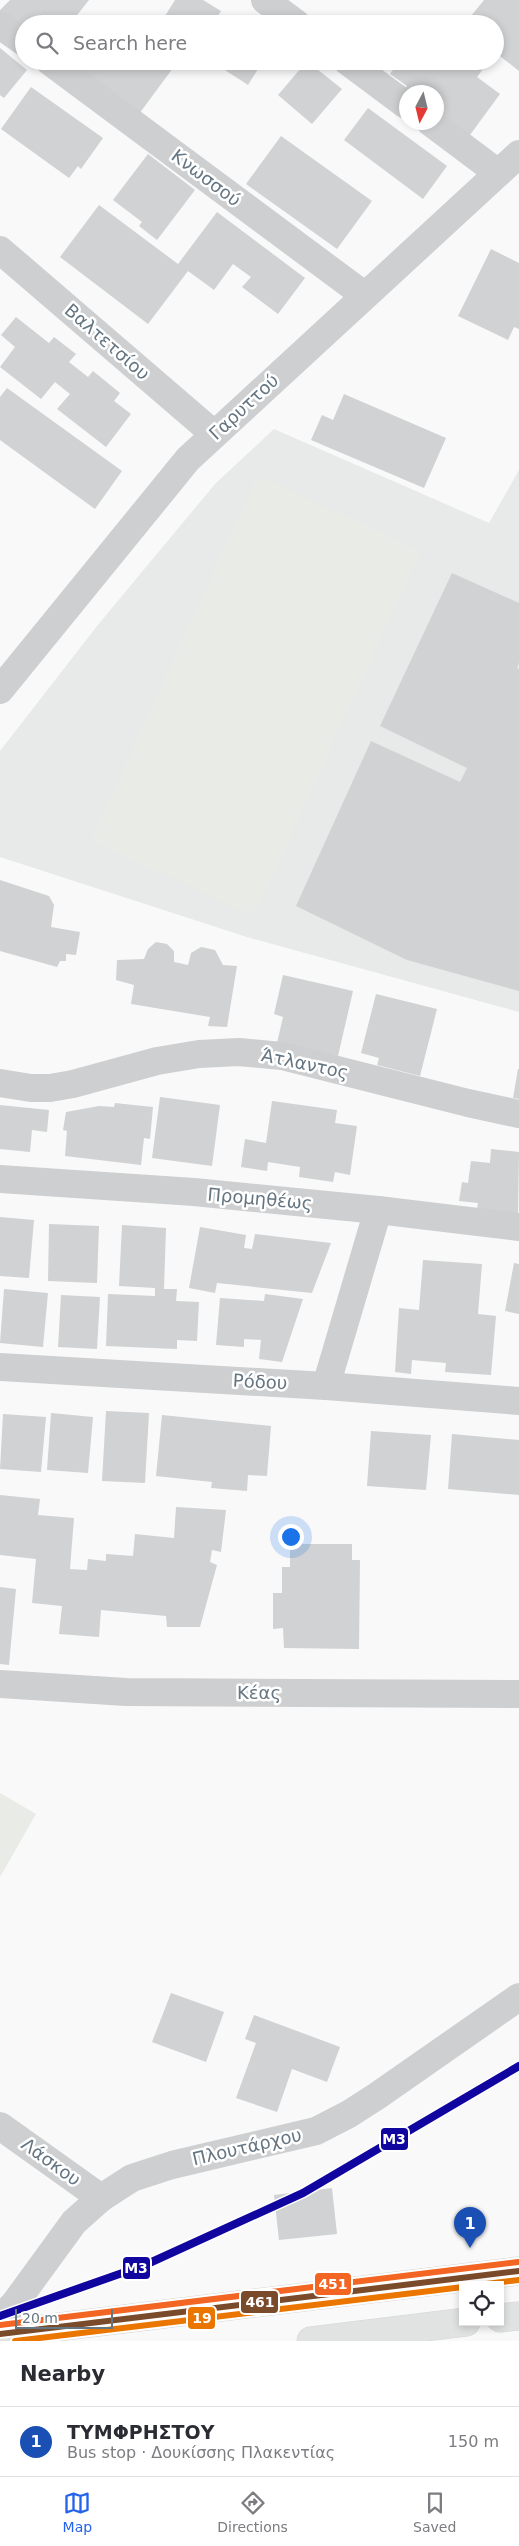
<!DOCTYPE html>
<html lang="en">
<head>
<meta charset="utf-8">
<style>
	body { margin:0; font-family:"DejaVu Sans",sans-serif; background:#f7f7f7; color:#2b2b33 }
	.controls { position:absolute; right:15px; bottom:15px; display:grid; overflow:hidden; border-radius:0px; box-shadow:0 2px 8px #0003 }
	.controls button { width:45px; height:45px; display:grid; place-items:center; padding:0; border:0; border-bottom:1px solid #e1e1e2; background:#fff; color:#2b2b33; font:25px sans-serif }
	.compass { position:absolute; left:399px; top:85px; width:45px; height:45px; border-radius:50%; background:#fff; box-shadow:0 2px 8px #0003; rotate:187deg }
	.scale { position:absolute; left:15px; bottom:12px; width:98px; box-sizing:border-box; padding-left:5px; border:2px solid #657683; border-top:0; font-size:14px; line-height:18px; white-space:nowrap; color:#657683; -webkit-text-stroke:4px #fff; paint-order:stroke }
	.you { position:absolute; left:290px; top:1536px; width:18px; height:18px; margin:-12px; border:4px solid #fff; border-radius:50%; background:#1a73e8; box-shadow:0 0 0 8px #1a73e833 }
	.badge { display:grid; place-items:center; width:32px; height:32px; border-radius:50%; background:#2563eb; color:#fff; font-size:16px; font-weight:700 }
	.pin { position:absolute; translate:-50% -41px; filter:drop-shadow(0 1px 2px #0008) }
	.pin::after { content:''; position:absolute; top:26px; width:18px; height:15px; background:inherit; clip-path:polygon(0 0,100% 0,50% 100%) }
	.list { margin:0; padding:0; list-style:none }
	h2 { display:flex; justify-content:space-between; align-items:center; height:65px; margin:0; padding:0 20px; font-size:21px }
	h2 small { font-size:16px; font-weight:400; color:#7c7c81 }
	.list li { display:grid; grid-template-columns:32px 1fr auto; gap:15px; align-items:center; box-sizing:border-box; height:70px; padding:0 20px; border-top:1px solid #e1e1e2 }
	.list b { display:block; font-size:19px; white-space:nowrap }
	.list p { margin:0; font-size:16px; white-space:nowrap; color:#7c7c81 }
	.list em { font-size:16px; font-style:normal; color:#7c7c81 }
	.icon { flex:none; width:28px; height:28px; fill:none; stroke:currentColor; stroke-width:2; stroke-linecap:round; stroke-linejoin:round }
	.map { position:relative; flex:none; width:519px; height:2341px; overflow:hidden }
	.search { position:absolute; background:#fff; box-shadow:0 2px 8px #0003; left:15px; right:15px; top:15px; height:55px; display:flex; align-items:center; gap:12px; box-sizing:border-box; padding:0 18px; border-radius:28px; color:#7c7c81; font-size:19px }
	.sheet { height:135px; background:#fff }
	nav { display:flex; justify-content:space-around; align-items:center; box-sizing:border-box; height:70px; border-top:1px solid #e1e1e2; background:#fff; font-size:14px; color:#7c7c81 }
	nav a { display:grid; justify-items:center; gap:2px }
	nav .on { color:#2563eb }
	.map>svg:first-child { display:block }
</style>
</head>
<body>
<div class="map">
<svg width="519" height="2341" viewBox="0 0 519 2341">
	<rect width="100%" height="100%" fill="#f9f9f9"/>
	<path fill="#e8e9e9" d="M274,429L489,523L519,470V1012L250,938L0,857V751L97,626L215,484Z"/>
	<g fill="#e8ebe6">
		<path d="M257,476L421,550L254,916L91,841Z"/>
		<path d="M0,1793L36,1814L0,1877Z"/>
	</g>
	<g fill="#d0d2d3">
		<path d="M10,0H89L70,24H24V36L0,16V10Z"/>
		<path d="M175,0H203L221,11L213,24H160Z"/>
		<path d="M484,0H519V71L495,52V24H471L467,21Z"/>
		<path d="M234,16L246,24H229Z"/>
		<path d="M0,48L27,70L4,98L0,95Z"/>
		<path d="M66,61H164L173,68L139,114Z"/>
		<path d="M211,61H263L248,85Z"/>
		<path d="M307,61L342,89L312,124L278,95Z"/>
		<path d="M399,61H473L483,69L477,77L500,94L467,139L436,117V92L402,93L407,86L390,74Z"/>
		<path d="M31,87L103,138L81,169L78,166L69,178L1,129Z"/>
		<path d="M368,108L447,166L423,199L344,140Z"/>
		<path d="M281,136L372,201L337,249L246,184Z"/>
		<path d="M148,154L195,190L157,240L139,226L142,222L113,200Z"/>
		<path d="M99,205L178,264L217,212L305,278L278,314L242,287L251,277L233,264L214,290L188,271L148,324L60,257Z"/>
		<path d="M491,249L519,263V329L514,327L508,340L458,316Z"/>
		<path d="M16,317L49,343L54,337L76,354L69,362L88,377L93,371L120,393L114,401L131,414L106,447L57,409L70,394L55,382L41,399L0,367L15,347L1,335Z"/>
		<path d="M7,388L122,471L95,509L0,440V397Z"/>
		<path d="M344,394L446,438L424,488L311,440L322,415L333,420Z"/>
		<path d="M452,573L519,603V662L517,668L519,669V991L407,960L296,906L371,741L460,782L467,768L380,726Z"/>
		<path d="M0,880L49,896L54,905L51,927L80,932L76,955L66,954V961H60L57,967L0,951Z"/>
		<path d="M156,942L167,944L174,951V962L188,965L191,953L201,947L215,950L223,965L237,966L227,1027L208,1026L210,1017L131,1004L134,985L116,980L117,960L144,959L148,949Z"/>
		<path d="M283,975L353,991L338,1056L277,1043L283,1017L274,1014Z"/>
		<path d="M376,994L437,1009L420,1076L377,1065L379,1058L361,1053Z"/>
		<path d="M518,1069H519V1099L513,1098Z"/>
		<path d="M160,1097L220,1105L212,1166L152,1158Z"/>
		<path d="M272,1101L337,1110L335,1123L357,1126L350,1175L335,1172L333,1182L299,1177L300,1167L268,1162L267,1171L241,1167L245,1139L266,1143Z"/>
		<path d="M115,1103L153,1107L150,1139L144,1138L141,1165L65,1156L67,1131L63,1130L66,1112L99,1106L114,1107Z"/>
		<path d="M0,1105L49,1110L47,1132L32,1130L30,1152L0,1149Z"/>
		<path d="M491,1149L519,1152L518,1214L477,1209L478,1203L459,1201L462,1182L468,1183L471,1161L490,1163Z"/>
		<path d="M0,1217L34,1220L29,1278L0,1276Z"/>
		<path d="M49,1224L99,1226L97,1283L48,1281Z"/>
		<path d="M122,1225L166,1228L164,1289H177L176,1301L199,1302L197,1341L177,1340V1349L106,1346L108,1294L155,1296V1288L119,1286Z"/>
		<path d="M200,1227L246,1235L244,1248L252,1249L255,1234L331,1243L312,1293L217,1283L215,1293L189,1288Z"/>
		<path d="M423,1260L482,1264L478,1314L496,1316L491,1375L445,1372L446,1363L412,1360L411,1374L395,1372L399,1308L419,1310Z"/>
		<path d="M514,1263L519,1264V1314L505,1311Z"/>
		<path d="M4,1289L48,1293L43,1347L0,1343Z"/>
		<path d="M265,1294L303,1299L282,1362L259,1359L261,1340L244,1339V1347L216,1345L220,1298L264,1301Z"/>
		<path d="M61,1295L100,1297L97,1349L58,1347Z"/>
		<path d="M106,1411L149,1413L145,1483L102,1481Z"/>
		<path d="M51,1413L93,1417L88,1473L47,1470Z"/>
		<path d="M3,1414L46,1417L41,1472L0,1469Z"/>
		<path d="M162,1415L271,1426L267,1476L248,1475L247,1491L211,1488L212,1482L156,1476Z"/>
		<path d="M371,1431L431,1435L426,1490L367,1486Z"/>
		<path d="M452,1434L519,1440V1495L448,1489Z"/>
		<path d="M0,1495L40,1499L38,1515L74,1518L70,1569L87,1570L88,1559L106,1561V1554L133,1556L135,1534L174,1538L176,1507L226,1510L221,1552L212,1550L210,1562L217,1565L200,1627H167L166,1616L101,1610L99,1637L59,1634L62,1606L32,1603L36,1559L0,1555Z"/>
		<path d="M290,1544H352V1560H360L359,1649L284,1648L283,1628L273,1629V1593H282V1567H290Z"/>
		<path d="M0,1587L16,1589L9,1665L0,1664Z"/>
		<path d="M171,1993L224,2012L206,2062L152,2042Z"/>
		<path d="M254,2015L340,2047L327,2082L292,2069L277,2112L236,2098L256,2043L245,2039Z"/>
		<path d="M332,2188L337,2234L279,2240L274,2195Z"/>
	</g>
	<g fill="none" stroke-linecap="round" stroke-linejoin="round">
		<g stroke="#d5d6d7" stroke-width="29">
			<g id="major">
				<path d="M500,2318L519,2316"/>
				<path d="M0,2334L519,2271"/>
				<path d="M311,2341L466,2322"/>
			</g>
		</g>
		<g stroke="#cecfd0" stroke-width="28">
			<path d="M265,0L297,24"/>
			<path d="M0,25L24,42"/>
			<path d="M49,61L364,295"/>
			<path d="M347,61L406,105"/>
			<path d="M430,122L498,173"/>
			<path d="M0,250L214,434"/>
			<path d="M0,690L188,459L519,154"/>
			<path d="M0,1083L31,1088H50L73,1084L157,1061L199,1054L239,1052L282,1056L468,1103L519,1114"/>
			<path d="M0,1179L194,1192L378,1210L519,1227"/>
			<path d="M0,1367L326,1386L519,1401"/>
			<path d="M326,1386L378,1210"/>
			<path d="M0,1684L126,1692L519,1694"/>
			<path d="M0,2126L101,2198"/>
			<path d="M0,2319L15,2303L74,2222L101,2198L132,2178L172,2165L316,2131L349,2114L377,2096L519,1997"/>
		</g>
		<use href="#major" stroke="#e1e2e2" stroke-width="28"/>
		<g stroke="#fff" stroke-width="10">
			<path id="bus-1" d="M0,2334L519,2271"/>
		</g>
		<g stroke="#fff" stroke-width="10">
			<g id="bus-2">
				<path d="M478,2285L519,2280"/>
				<path d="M15,2341L463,2287"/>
			</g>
		</g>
		<g stroke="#fff" stroke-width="10">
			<path id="bus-3" d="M0,2325L518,2262"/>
		</g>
		<use href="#bus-1" stroke="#7a4b2a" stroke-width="6"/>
		<use href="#bus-2" stroke="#ea7600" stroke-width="6"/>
		<use href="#bus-3" stroke="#f26522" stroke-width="6"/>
		<g stroke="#fff" stroke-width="11">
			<path id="metro-1" d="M0,2316L145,2265L303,2193L519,2066"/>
		</g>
		<use href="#metro-1" stroke="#10069f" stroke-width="8"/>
	</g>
	<g text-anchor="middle" stroke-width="5" stroke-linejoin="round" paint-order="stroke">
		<g font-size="18" fill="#657683" stroke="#fff">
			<text transform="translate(206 178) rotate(37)" y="6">Κνωσσού</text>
			<text transform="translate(107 342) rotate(41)" y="6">Βαλτετσίου</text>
			<text transform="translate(244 407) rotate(-43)" y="6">Γαρυττού</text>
			<text transform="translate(305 1064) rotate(12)" y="6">Άτλαντος</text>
			<text transform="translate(260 1199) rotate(5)" y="6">Προμηθέως</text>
			<text transform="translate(260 1382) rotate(3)" y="6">Ρόδου</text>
			<text x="259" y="1699">Κέας</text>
			<text transform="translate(247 2147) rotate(-13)" y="6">Πλουτάρχου</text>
			<text transform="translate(51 2162) rotate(36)" y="6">Λάσκου</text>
		</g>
	</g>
	<g stroke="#fff" stroke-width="2">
		<rect x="380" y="2127" width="29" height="24" rx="5" fill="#10069f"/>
		<rect x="122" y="2256" width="29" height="24" rx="5" fill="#10069f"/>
		<rect x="314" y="2272" width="38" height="24" rx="5" fill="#f26522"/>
		<rect x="240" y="2290" width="39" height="24" rx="5" fill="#7a4b2a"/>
		<rect x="187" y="2306" width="29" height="24" rx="5" fill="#ea7600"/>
	</g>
	<g font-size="14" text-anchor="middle" font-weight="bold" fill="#fff">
		<text x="394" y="2144">Μ3</text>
		<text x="136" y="2273">Μ3</text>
		<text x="333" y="2289">451</text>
		<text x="260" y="2307">461</text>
		<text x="202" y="2323">19</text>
	</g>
</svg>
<div class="controls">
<button><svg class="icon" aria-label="locate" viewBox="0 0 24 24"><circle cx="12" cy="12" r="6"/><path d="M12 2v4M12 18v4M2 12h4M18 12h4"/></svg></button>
</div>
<svg class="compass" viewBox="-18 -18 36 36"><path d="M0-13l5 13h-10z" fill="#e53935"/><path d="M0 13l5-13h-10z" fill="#7c7c81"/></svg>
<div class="scale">20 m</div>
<div class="you"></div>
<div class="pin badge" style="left:470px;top:2248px;background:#1a4fb4">1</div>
<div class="search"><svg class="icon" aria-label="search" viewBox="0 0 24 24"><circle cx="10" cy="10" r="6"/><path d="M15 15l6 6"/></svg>Search here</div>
</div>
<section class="sheet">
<h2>Nearby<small></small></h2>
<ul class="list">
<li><span class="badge" style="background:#1a4fb4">1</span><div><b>ΤΥΜΦΡΗΣΤΟΥ</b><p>Bus stop · Δουκίσσης Πλακεντίας</p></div><em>150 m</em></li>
</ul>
</section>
<nav>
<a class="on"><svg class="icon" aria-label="map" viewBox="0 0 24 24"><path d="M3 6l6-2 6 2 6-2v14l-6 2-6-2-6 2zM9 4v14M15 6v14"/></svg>Map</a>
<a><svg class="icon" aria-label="directions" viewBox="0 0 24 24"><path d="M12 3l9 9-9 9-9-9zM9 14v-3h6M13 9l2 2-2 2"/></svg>Directions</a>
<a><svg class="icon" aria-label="saved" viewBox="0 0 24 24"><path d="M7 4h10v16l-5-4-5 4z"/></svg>Saved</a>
</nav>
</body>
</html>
